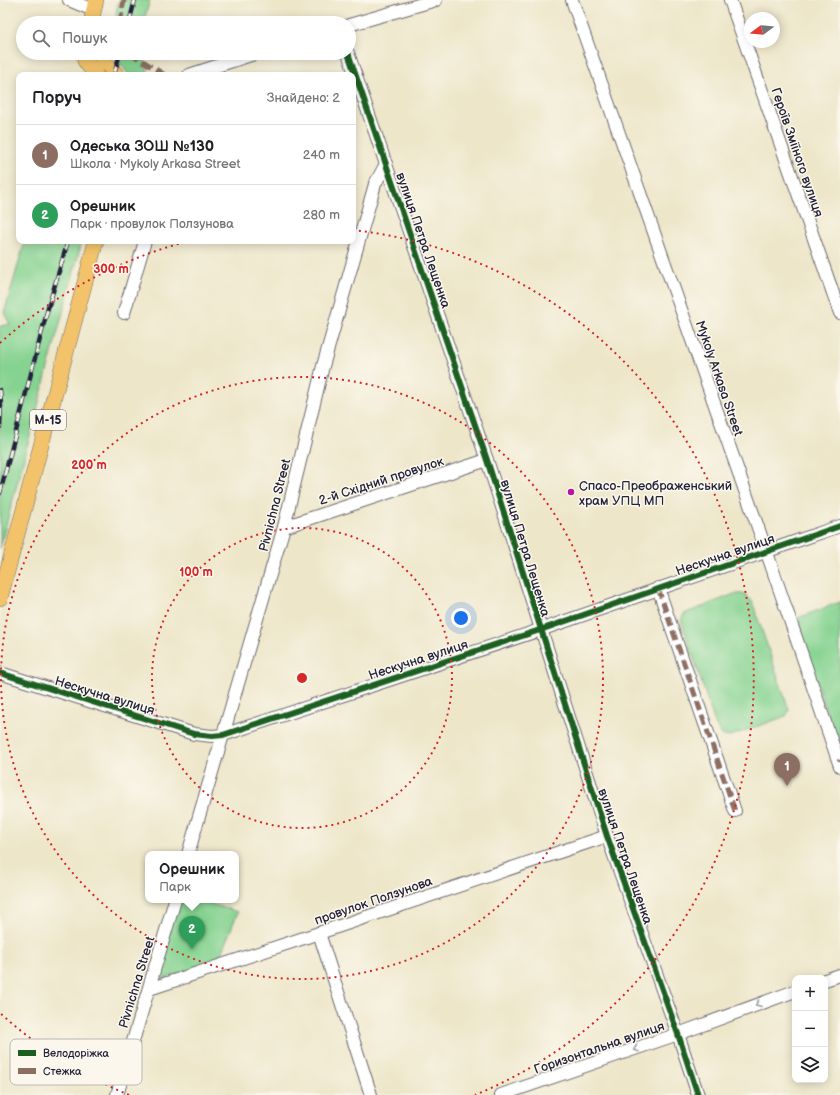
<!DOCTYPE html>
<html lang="uk">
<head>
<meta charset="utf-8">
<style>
	body { margin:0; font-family:"Balsamiq Sans",sans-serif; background:#f6f6f6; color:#202124 }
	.controls { position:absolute; right:12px; bottom:12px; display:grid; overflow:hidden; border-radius:8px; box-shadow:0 2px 10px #0003 }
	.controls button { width:36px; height:36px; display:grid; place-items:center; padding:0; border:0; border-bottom:1px solid #e0e0e0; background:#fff; color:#202124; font:20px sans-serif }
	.compass { position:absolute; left:744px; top:12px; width:36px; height:36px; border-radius:50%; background:#fff; box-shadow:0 2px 10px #0003; rotate:254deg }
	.you { position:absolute; left:461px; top:618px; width:14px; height:14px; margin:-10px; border:3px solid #fff; border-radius:50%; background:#1a73e8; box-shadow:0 0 0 6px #1a73e833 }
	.badge { display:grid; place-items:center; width:26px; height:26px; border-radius:50%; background:#b5179e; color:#fff; font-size:13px; font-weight:700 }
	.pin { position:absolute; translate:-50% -33px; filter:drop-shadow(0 1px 2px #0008) }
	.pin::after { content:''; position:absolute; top:21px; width:14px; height:12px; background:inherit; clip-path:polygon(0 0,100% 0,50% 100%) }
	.popup { position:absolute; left:145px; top:851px; width:94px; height:52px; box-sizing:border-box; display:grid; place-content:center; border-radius:8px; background:#fff; filter:drop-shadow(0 1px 3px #0005); font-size:13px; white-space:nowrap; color:#757577 }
	.popup b { font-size:15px; color:#202124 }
	.popup::after { content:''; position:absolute; left:50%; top:100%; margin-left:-8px; border:8px solid transparent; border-top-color:#fff }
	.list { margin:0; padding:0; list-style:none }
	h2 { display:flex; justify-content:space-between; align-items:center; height:52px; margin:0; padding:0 16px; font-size:17px }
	h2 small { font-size:13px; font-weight:400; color:#757577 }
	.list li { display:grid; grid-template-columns:26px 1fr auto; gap:12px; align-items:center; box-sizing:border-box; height:60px; padding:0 16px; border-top:1px solid #e0e0e0 }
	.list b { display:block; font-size:15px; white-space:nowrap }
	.list p { margin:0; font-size:13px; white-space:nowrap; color:#757577 }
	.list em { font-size:13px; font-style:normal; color:#757577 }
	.icon { flex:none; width:22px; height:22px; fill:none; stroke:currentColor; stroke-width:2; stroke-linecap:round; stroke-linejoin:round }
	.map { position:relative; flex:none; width:840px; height:1095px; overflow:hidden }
	.search { position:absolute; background:#fff; box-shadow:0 2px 10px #0003; left:16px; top:16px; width:340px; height:44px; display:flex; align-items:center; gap:10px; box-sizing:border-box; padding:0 14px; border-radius:22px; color:#757577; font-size:15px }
	.panel { position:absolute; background:#fff; box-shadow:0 2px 10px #0003; left:16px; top:72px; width:340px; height:172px; border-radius:8px }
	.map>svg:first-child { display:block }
</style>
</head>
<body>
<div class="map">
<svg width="840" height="1095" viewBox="0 0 840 1095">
	<rect width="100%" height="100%" fill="#fbf7ec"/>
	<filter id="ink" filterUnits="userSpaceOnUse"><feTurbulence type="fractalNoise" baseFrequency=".025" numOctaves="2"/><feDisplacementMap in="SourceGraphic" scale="8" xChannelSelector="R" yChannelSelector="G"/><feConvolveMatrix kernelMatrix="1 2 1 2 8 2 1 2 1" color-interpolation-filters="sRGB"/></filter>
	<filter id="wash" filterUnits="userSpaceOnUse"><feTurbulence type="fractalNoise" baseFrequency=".012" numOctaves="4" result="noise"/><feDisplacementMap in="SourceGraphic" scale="16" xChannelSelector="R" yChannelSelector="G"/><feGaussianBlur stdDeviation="0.9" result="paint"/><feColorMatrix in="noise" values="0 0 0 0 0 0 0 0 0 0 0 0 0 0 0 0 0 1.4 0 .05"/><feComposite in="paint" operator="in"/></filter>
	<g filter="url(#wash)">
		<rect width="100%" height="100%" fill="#ede6c9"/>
		<g fill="#86d391" stroke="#547a66">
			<path d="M119,0H150L143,23H117L116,12Z"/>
			<path d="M112,53H142L149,75H129Z"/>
			<path d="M25,241H82L0,548V326L10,324L4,313Z"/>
			<path d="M734,594H745L752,601L789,710L786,716L728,737L722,735L716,726L681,620L684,614Z"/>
			<path d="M840,602V751L795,619Z"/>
			<path d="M175,900H198L238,912L218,961L150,983Z"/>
		</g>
	</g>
	<g filter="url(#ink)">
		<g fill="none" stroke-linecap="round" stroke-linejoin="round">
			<g stroke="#69676d" stroke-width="14">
				<g id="minor">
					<path d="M69,0L93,10"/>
					<path d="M572,0L767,553L840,766"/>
					<path d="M730,0L840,313"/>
					<path d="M349,25L436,0"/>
					<path d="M348,53L487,460L607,836L678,1034L698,1095"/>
					<path d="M189,75L257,53"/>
					<path d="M124,313L145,241"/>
					<path d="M284,527L487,460"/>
					<path d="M658,588L735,811"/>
					<path d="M0,673L194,734L212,736L223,735L540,630L840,526"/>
					<path d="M188,854L284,527L323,366L368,209L375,184L386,164"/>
					<path d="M319,933L371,1095"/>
					<path d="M825,980L840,975"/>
					<path d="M149,989L319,933L607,836"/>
					<path d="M117,1095L175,900"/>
					<path d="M501,1095L678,1034L795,991"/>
				</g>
			</g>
			<g stroke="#69676d" stroke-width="16">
				<g id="major">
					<path d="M91,23L96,0"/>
					<path d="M84,53L85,61L96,75"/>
					<path d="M99,53L102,59L117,75"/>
					<path d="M0,598L96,241"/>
				</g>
			</g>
			<use href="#minor" stroke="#fff" stroke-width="12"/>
			<use href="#major" stroke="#f2c36a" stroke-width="15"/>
			<g stroke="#22223b" stroke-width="4.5">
				<g id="rail">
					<path d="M129,23L135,0"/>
					<path d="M114,75L120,53"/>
					<path d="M0,390L1,405L0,427"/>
					<path d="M0,493L48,308L68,241"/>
				</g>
			</g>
			<use href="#rail" stroke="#fbf7ec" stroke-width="3" stroke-dasharray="9" stroke-linecap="butt"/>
			<g stroke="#8d6e63" stroke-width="5" stroke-dasharray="10 5" stroke-linecap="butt">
				<path d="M120,23L124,0"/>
				<path d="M130,53L165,75"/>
				<path d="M658,588L735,811"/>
				<path d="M839,762L840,760"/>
			</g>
			<g stroke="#fbf7ec" stroke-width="8">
				<g id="cycleway">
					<path d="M348,53L487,460L607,836L678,1034L698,1095"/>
					<path d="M0,673L194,734L212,736L223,735L540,630L840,526"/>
				</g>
			</g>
			<use href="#cycleway" stroke="#1b5e20" stroke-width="6"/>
		</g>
		<defs><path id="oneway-chevron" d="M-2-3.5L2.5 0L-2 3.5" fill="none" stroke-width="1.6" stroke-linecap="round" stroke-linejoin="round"/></defs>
		<g stroke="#9c9ca7">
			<use href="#oneway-chevron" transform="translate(758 1004) rotate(159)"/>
			<use href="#oneway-chevron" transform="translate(636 1049) rotate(161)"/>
		</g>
	</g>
	<g fill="none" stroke="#d62828" stroke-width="2" stroke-dasharray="2 4">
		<circle cx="302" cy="678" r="150"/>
		<circle cx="302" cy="678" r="301"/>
		<path d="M129 1095A451 451 0 0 1 0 1013M0 343A451 451 0 0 1 189 241M353 230A451 451 0 0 1 475 1095"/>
	</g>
	<circle fill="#b5179e" stroke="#fbf7ec" stroke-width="1.5" cx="571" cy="492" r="4"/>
	<g text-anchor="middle" stroke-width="3" stroke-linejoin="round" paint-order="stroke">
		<rect fill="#fbf7ec" stroke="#636270" stroke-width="1" x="30" y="410" width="36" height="20" rx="3"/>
		<g font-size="12" font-weight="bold" fill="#22223b">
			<text x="48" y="424">М-15</text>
		</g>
		<g font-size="13" fill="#22223b" stroke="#fbf7ec">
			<text transform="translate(798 152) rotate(71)" y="5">Героїв Зміїного вулиця</text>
			<text transform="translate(424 240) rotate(71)" y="5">вулиця Петра Лещенка</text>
			<text transform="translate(720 378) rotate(71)" y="5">Mykoly Arkasa Street</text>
			<text transform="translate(381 480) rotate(-18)" y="5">2-й Східний провулок</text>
			<text transform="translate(274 505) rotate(-76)" y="5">Pivnichna Street</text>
			<text transform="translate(526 548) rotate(73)" y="5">вулиця Петра Лещенка</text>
			<text transform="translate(725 554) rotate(-19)" y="5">Нескучна вулиця</text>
			<text transform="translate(418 659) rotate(-18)" y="5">Нескучна вулиця</text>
			<text transform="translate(105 695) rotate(17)" y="5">Нескучна вулиця</text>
			<text transform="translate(626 856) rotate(71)" y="5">вулиця Петра Лещенка</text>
			<text transform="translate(373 900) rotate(-19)" y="5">провулок Ползунова</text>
			<text transform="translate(136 982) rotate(-73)" y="5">Pivnichna Street</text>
			<text transform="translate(599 1047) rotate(-19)" y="5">Горизонтальна вулиця</text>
		</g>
		<g font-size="13" fill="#22223b" stroke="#fbf7ec" text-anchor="start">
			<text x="579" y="490">Спасо-Преображенський<tspan x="579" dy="15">храм УПЦ МП</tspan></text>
		</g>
	</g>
	<rect x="10" y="1039" width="132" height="46" rx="6" fill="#fbf7ec" stroke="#bab7b7" stroke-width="1"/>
	<rect x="18" y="1050" width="18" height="6" fill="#1b5e20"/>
	<rect x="18" y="1068" width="18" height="6" fill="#8d6e63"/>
	<g font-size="11" fill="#22223b">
		<text x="43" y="1057">Велодоріжка</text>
		<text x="43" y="1075">Стежка</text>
	</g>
	<circle cx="302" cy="678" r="6" fill="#d62828" stroke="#fbf7ec" stroke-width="2"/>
	<g font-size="12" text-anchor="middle" font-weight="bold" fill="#d62828" stroke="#fbf7ec" stroke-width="3" stroke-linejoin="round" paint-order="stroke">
		<text x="111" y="273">300 m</text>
		<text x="89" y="469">200 m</text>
		<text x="196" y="576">100 m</text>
	</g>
</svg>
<div class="controls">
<button>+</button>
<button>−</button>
<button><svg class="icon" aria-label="layers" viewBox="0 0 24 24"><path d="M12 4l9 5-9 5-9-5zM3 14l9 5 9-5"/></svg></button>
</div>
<svg class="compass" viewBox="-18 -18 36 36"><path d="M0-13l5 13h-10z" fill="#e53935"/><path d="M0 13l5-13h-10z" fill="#757577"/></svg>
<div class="you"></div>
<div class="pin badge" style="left:787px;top:786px;background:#8d6e63">1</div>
<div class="pin badge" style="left:192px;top:949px;background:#2e9e5b">2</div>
<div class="popup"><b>Орешник</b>Парк</div>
<div class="search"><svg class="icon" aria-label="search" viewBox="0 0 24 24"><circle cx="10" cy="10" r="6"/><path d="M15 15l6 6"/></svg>Пошук</div>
<section class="panel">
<h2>Поруч<small>Знайдено: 2</small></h2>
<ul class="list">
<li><span class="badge" style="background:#8d6e63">1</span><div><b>Одеська ЗОШ №130</b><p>Школа · Mykoly Arkasa Street</p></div><em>240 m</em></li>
<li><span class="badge" style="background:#2e9e5b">2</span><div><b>Орешник</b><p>Парк · провулок Ползунова</p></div><em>280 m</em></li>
</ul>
</section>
</div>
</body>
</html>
